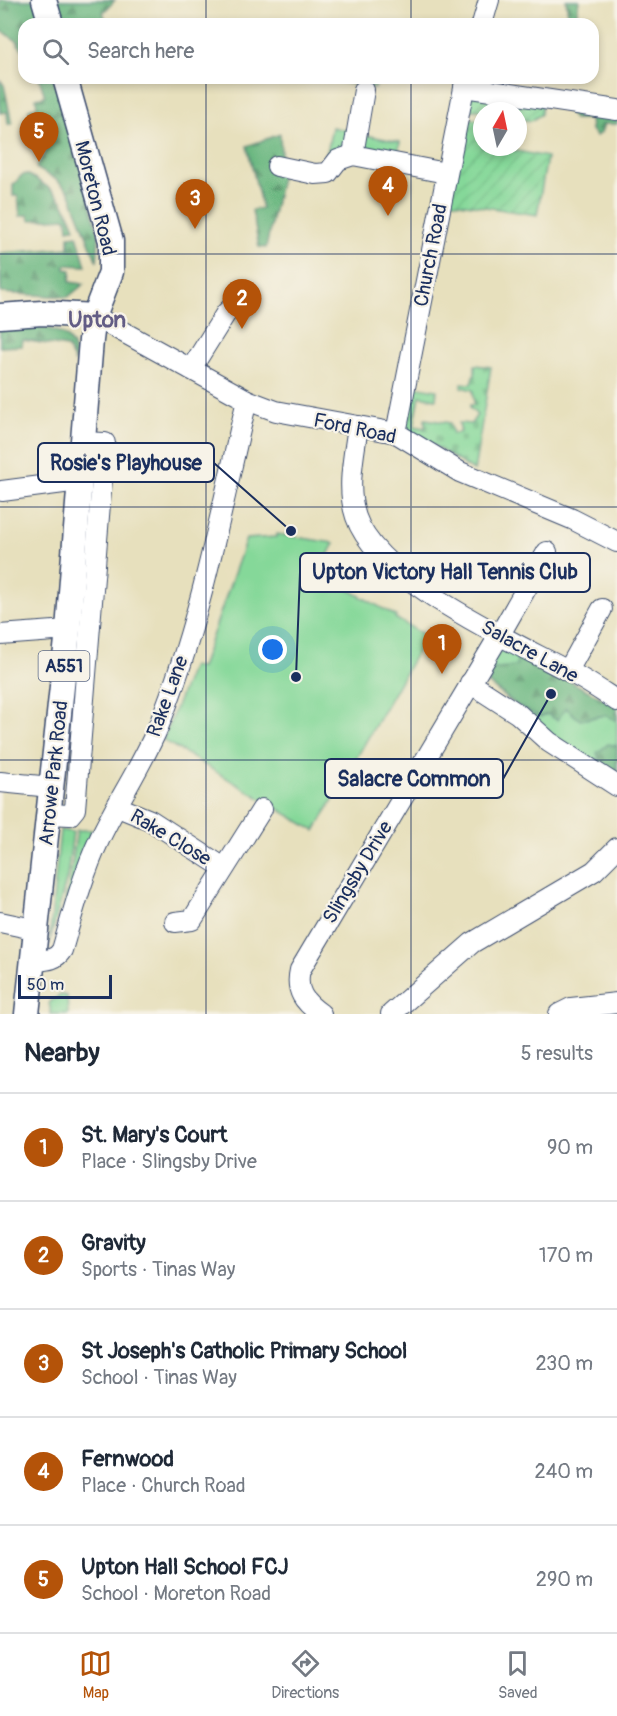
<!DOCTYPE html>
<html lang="en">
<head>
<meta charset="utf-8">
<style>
	body { margin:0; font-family:Pangolin,sans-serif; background:#f2f2f3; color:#1f2937 }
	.compass { position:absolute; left:473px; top:102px; width:54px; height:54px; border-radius:50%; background:#fff; box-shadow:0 3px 9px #0003; rotate:9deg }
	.scale { position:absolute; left:18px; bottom:15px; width:94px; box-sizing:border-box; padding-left:6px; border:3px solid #1b2f5e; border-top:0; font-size:16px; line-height:21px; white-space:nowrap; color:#1b2f5e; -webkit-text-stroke:4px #f7f3e8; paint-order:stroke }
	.you { position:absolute; left:273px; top:650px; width:21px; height:21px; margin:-15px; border:4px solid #fff; border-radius:50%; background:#1a73e8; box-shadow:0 0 0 9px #1a73e833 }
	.badge { display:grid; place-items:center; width:39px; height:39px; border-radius:50%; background:#b45309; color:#fff; font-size:20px; font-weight:700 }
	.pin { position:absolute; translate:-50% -50px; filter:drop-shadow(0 2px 3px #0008) }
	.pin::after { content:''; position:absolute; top:32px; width:21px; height:18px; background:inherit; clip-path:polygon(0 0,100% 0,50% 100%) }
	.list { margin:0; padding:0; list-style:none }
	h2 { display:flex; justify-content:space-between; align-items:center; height:78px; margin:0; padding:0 24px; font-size:26px }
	h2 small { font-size:20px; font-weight:400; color:#747a83 }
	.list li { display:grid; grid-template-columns:39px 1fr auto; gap:18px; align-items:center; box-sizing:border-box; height:108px; padding:0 24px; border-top:2px solid #e0e1e3 }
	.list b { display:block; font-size:22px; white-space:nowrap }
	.list p { margin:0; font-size:20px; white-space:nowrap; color:#747a83 }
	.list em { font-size:20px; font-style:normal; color:#747a83 }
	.icon { flex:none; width:33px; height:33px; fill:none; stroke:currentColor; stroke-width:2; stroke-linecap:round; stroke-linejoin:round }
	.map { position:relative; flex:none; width:617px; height:1014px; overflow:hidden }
	.search { position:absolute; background:#fff; box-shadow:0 3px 9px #0003; left:18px; right:18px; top:18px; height:66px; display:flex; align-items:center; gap:15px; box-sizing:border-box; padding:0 21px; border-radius:18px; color:#747a83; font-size:22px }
	.sheet { height:618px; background:#fff }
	nav { display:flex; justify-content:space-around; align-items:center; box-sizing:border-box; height:84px; border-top:2px solid #e0e1e3; background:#fff; font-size:16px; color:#747a83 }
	nav a { display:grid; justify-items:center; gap:3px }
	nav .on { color:#b45309 }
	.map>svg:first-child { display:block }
</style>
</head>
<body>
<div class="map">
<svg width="617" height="1014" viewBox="0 0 617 1014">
	<defs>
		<pattern id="forest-firs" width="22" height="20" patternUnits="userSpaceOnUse" patternTransform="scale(1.5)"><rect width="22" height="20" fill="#6cb881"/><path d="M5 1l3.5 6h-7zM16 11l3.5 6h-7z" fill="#58966d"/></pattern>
		<pattern id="cemetery-stones" width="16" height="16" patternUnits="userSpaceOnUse" patternTransform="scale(1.5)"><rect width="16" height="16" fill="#85d899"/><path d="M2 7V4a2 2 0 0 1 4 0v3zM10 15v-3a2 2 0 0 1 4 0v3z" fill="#72ba86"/></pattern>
		<pattern id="garden-furrows" width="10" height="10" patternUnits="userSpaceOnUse" patternTransform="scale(1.5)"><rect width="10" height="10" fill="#85d899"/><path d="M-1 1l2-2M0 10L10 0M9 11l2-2" fill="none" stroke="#72ba86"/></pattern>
	</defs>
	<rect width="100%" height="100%" fill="#f7f3e8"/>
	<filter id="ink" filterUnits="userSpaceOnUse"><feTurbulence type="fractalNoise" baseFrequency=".0167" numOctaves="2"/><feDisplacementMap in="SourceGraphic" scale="12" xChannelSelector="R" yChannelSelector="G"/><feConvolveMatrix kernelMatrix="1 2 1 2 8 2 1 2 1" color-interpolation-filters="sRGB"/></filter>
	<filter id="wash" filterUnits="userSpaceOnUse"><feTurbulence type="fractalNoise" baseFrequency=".008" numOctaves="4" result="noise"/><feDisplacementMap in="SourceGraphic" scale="24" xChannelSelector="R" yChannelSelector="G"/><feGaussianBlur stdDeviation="1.35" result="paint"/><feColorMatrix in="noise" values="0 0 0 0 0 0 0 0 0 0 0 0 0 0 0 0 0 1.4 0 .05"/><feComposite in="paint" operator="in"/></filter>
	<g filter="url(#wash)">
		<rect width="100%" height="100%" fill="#e7e0bd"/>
		<g fill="#85d899" stroke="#50847c" stroke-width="1.5">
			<path d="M332,127L350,131L346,148L331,158H326Z"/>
			<path d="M366,135L400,142L398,153L364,147Z"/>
			<path d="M277,534L334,543L319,573L396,616L395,618L426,636L315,831L163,740L192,666L201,668L246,539L276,537Z"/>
			<path d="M499,650H508L617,706V778L551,734L488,683L485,673Z"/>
			<path d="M60,830L73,832L67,877L49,944Z"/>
			<path d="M77,830H92L57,940L69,884Z"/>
			<path d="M61,995L67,996L68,1014H51L49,1002Z"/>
		</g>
		<g fill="url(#forest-firs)" stroke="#447470" stroke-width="1.5">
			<path d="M0,0H37L44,24H24V51L18,44L19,42L0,30Z"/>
			<path d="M57,0H115L103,13L108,24H63Z"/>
			<path d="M566,0H579L575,24H563L568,15Z"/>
			<path d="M39,78H58L99,236L97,262L69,191L57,180L36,168C44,154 54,143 50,126L34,129L29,109L37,107L36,98L45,96Z"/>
			<path d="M320,78H378L375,89Z"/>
			<path d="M0,80L4,85L12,124H8L7,112L0,113Z"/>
			<path d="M565,107L617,113V124H604L601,133L596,136L591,130L590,119H574Z"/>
			<path d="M280,134L282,173L266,248L259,247L252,210L262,208L247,146Z"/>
			<path d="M27,174C56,191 63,196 75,228L68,229L67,218L30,220L28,215L20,216L18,196H13V185L22,175Z"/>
			<path d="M77,235L86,266L65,265V269L71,270L70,282L84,284L68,297L1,293L0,253L69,248V236Z"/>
			<path d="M0,329C28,325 78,322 75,362L67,347L23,340L22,346L0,347Z"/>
			<path d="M518,654L617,706V721L606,715L580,720L566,708L557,720L547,714L540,717L518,706L488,683L493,669L516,666Z"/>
			<path d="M608,744L617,746V778L603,769L597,753Z"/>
		</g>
		<path fill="url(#cemetery-stones)" stroke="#50847c" stroke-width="1.5" d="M475,365L491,367L474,471L403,426L409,385L437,390L436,399L420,396L414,426L425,428V419L450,423L453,434L461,432L459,423L471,424L477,415L470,408V405H474L473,390L461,387L462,383L471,384L473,376H475Z"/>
		<g fill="url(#garden-furrows)" stroke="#50847c" stroke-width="1.5">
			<path d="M467,93L542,104L541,114L531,121L518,119V111L470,110L465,108Z"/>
			<path d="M468,118L482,121V147H497L547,157L537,215L446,201L463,119Z"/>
		</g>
	</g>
	<g filter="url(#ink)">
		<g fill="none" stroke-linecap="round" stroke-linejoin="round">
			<g stroke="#3a4a6c" stroke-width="22">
				<g id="minor">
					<path d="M482,24L489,0"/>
					<path d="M464,87L617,110"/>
					<path d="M353,155L364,90"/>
					<path d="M277,166L315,174L328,173L338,160L353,155L446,173"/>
					<path d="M94,316L247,400L276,411L396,433L460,472L572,519L617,542"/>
					<path d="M191,369L226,313L243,297"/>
					<path d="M358,426C354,456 346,488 356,517C377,580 510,640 566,670C584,679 600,690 617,701"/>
					<path d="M396,433L466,78"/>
					<path d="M2,491L79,481"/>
					<path d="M0,635L68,630"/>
					<path d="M568,671L602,609"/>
					<path d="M470,683L518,714L549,742L617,786"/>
					<path d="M0,782L51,787"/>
					<path d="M118,807L150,820L224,868"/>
					<path d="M49,814L70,815L75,809L105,443L81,442"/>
					<path d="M0,922L38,930"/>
					<path d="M175,922L192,920L262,809"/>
					<path d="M34,961C46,960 55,961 62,950C73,912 83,874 100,838C118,800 143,764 159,725C201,621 221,509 247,400"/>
					<path d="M321,1014C304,1002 295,991 300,970L499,636L547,552"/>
					<path d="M391,1014L472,943L594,871L617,848"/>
					<path d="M559,1014L571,1008L617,1003"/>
				</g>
			</g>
			<g stroke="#3a4a6c" stroke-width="27">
				<g id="major">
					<path d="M44,0L51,24"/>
					<path d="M0,316L42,313L94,316"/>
					<path d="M27,1014L68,630L91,340L94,316L111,272V241L65,78"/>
				</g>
			</g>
			<use href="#minor" stroke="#fff" stroke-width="20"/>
			<use href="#major" stroke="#fff" stroke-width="24"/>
		</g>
	</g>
	<path fill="none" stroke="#1b2f5e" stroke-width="1.5" stroke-opacity="0.55" d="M206,0V24M411,0V24M206,78V1014M411,78V1014M0,254H617M0,507H617M0,760H617"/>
	<g text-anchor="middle" stroke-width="4.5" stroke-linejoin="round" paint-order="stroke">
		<rect fill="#f7f3e8" stroke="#5d6a87" stroke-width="1.5" x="38.5" y="651" width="51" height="30" rx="4.5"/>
		<g font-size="18" font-weight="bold" fill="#1b2f5e">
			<text x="64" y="672">A551</text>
		</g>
		<g font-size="20" fill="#1b2f5e" stroke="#f7f3e8">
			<text transform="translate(96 198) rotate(76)" y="7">Moreton Road</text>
			<text transform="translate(430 255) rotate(-79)" y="7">Church Road</text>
			<text transform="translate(355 428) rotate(12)" y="7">Ford Road</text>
			<text transform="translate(530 651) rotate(29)" y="7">Salacre Lane</text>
			<text transform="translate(167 696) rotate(-70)" y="7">Rake Lane</text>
			<text transform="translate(53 773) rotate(-84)" y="7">Arrowe Park Road</text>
			<text transform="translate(171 837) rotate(31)" y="7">Rake Close</text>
			<text transform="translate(357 872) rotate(-59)" y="7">Slingsby Drive</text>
		</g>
		<g font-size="22" font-weight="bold" fill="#635d85" stroke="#f7f3e8">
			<text x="97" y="327">Upton</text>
		</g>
	</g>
	<path fill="none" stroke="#1b2f5e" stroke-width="2" d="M291 531L214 463M296 677L300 572M551 694L503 779"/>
	<g fill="#1b2f5e" stroke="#f7f3e8" stroke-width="2">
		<circle cx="291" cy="531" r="6"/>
		<circle cx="296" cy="677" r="6"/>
		<circle cx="551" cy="694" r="6"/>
	</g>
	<g fill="#f7f3e8" stroke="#1b2f5e" stroke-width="2">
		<rect x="38" y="443" width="176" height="39" rx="6"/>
		<rect x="300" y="553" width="290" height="39" rx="6"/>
		<rect x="325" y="759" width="178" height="39" rx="6"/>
	</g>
	<g font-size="21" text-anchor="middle" font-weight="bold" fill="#1b2f5e">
		<text x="126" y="470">Rosie's Playhouse</text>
		<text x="445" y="579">Upton Victory Hall Tennis Club</text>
		<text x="414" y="786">Salacre Common</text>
	</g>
</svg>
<svg class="compass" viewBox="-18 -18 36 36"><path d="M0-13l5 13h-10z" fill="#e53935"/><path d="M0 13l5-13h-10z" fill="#747a83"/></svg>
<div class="scale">50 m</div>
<div class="you"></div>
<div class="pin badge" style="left:442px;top:674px">1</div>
<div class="pin badge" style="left:242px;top:329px">2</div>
<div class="pin badge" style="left:195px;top:229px">3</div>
<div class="pin badge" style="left:388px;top:216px">4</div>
<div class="pin badge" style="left:39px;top:162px">5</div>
<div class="search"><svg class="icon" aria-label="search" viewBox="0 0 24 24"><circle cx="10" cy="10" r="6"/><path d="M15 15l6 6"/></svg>Search here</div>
</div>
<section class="sheet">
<h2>Nearby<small>5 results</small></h2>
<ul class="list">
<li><span class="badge">1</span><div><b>St. Mary's Court</b><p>Place · Slingsby Drive</p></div><em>90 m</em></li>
<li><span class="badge">2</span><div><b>Gravity</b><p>Sports · Tinas Way</p></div><em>170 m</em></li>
<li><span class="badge">3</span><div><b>St Joseph's Catholic Primary School</b><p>School · Tinas Way</p></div><em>230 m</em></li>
<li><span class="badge">4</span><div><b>Fernwood</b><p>Place · Church Road</p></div><em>240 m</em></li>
<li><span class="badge">5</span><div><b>Upton Hall School FCJ</b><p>School · Moreton Road</p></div><em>290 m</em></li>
</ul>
</section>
<nav>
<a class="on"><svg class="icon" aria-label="map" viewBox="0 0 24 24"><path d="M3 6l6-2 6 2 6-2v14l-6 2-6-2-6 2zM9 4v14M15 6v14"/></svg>Map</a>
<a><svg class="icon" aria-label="directions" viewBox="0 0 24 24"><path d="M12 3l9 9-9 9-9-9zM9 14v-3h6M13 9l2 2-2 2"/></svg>Directions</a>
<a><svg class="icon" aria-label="saved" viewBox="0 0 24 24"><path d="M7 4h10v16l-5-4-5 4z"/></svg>Saved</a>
</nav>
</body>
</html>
